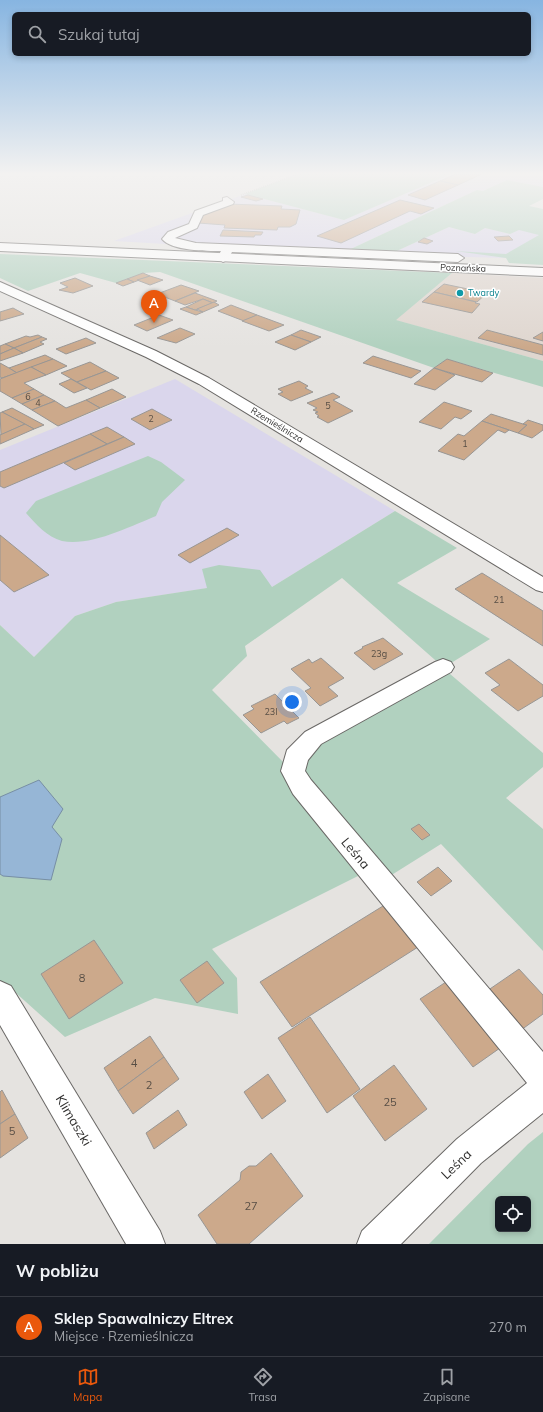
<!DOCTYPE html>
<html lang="pl">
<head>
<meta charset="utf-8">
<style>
	body { margin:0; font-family:Mulish,sans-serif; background:#20242c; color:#f1f3f6 }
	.controls { position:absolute; right:12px; bottom:12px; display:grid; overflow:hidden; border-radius:6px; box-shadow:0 2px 6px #0003 }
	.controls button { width:36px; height:36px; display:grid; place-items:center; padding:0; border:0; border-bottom:1px solid #363941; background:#171b24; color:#f1f3f6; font:20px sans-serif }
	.you { position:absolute; left:292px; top:702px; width:14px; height:14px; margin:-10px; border:3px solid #fff; border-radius:50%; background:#1a73e8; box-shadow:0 0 0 6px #1a73e833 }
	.badge { display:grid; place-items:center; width:26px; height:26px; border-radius:50%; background:#ea580c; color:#fff; font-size:13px; font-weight:700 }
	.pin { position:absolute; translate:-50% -33px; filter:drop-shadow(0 1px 2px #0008) }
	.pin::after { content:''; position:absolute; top:21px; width:14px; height:12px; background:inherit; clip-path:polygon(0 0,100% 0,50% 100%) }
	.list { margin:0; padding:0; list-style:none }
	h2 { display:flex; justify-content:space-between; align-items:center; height:52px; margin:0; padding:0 16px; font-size:17px }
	h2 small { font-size:13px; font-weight:400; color:#9ea1a6 }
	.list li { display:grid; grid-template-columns:26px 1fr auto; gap:12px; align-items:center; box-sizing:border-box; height:60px; padding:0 16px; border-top:1px solid #363941 }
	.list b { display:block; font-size:15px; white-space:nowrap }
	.list p { margin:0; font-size:13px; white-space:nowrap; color:#9ea1a6 }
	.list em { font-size:13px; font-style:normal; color:#9ea1a6 }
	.icon { flex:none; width:22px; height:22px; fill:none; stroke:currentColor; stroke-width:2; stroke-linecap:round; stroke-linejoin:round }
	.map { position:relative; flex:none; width:543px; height:1244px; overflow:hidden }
	.search { position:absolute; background:#171b24; box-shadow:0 2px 6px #0003; left:12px; right:12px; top:12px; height:44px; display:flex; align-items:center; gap:10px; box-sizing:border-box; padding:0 14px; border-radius:6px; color:#9ea1a6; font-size:15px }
	.sheet { height:112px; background:#171b24 }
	nav { display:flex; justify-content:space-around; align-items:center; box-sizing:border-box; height:56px; border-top:1px solid #363941; background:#171b24; font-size:11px; color:#9ea1a6 }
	nav a { display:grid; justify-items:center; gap:2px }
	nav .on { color:#ea580c }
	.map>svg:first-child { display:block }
</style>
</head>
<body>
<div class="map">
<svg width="543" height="1244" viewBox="0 0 543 1244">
	<rect width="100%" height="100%" fill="#e5e3e0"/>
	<path fill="#dfd6cf" d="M452,273L543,278V361L395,320Z"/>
	<g fill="#dad6ec">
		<path d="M451,174H543V187L507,180L483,191L477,190L340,254L114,241L245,194L344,220Z"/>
		<path d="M449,227L475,234L485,228L510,234L519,229L540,235L507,254V258L388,255Z"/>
		<path d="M175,379L395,511L272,587L203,569L208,588L116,602L75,616L34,657L0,625V450Z"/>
	</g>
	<g fill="#b1d1bf" fill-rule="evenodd">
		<path d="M298,174H451L344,220L245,194Z"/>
		<path d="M507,180L543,187V199L529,206L543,209V265L509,263L506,258L455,251L506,254L539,235L519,230L510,234L485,228L475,234L449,227L388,255L340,254L477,190L483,191Z"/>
		<path d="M0,254L452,273L396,320L543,361V387L447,359L434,368L160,272L143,273L116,283L80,273L28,291L0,278Z"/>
		<path d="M148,456L161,462L185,480L162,502L156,516C131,526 90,547 62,541C47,537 36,524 26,513L36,501Z"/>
		<path d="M395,511L457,548L397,583L490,639L443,668L543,753V767L506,798L543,829V951L441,844L382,881L370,870L212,949L237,978L238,1014L155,998L65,1037L16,993L0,982V625L34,657L75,616L116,602L207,588L202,569L219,565L260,570L272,587ZM342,578L443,667L296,757L292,771L212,690L247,656L245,646Z"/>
		<path d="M543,1132V1244H429L528,1144ZM498,1199H528V1229H498Z"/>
	</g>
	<path fill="#96b6d6" stroke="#778ea4" d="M39,780L63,809L52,827L62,839L51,880L3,876L0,874V797Z"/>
	<g fill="#cca98b" stroke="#989694">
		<path d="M456,174H482L458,185L440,181Z"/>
		<path d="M440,181L458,185L425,200L408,195Z"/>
		<path d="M248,195L263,199L256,201L241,197Z"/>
		<path d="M400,200L434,208L421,214L410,211L341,243L317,236Z"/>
		<path d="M228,204L282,206L281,209L300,210L296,224L290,227H278L277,230L224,228L225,225L198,223L203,214Z"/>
		<path d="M223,230L263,232L261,235H255L254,237L220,236Z"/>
		<path d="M509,236L513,240L498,241L494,237Z"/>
		<path d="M424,238L433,241L427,244L418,242Z"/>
		<path d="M143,273L150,276L134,282L127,279Z"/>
		<path d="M150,276L163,280L150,285L137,280Z"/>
		<path d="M75,278L93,286L73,293L59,290L68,287L60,283Z"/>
		<path d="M127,279L134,282L123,286L116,283Z"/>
		<path d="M444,284L487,293L477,302L434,292Z"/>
		<path d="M181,285L199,291L175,301L157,294Z"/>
		<path d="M434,292L476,302L475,303L480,304L472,313L422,302Z"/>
		<path d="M195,293L217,301L213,303L203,299L185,305L175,301Z"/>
		<path d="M203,299L213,303L195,310L186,307Z"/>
		<path d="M214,302L219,305L203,312L197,309Z"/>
		<path d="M231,305L257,315L244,321L218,311Z"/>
		<path d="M186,307L195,310L203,312L196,315L180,309Z"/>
		<path d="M13,308L24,314L0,321V312Z"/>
		<path d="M159,315L173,320L147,331L134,325Z"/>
		<path d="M257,315L284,325L269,331L242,321Z"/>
		<path d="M180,328L195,334L176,343L157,338Z"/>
		<path d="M301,330L321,337L311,342L291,335Z"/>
		<path d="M487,330L543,345V355L478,338Z"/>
		<path d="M543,332V341L533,338Z"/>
		<path d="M38,335L42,337L14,348L5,344L26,336L30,337Z"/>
		<path d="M291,335L311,342L295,350L275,342Z"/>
		<path d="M42,337L47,339L40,342L44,344L23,353L14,348Z"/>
		<path d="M86,338L96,343L66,354L56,349Z"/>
		<path d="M5,344L14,348L0,354V346Z"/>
		<path d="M14,348L23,353L0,361V354Z"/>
		<path d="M45,355L53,359L17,373L9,368Z"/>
		<path d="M373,356L421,371L411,378L363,363Z"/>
		<path d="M53,359L67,366L46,375L31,367Z"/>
		<path d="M447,359L493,373L482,382L434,368Z"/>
		<path d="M90,362L106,371L77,382L61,373Z"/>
		<path d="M0,363L9,368L17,373L2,378L0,377Z"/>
		<path d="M31,367L46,375L24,383L34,389L12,398L0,391V379Z"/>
		<path d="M434,368L455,375L435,390L414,384Z"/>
		<path d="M106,371L119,378L91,390L77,382Z"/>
		<path d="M71,379L87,388L74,393L59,384Z"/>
		<path d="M299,381L308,386L305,388L313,392L291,401L278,394L283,392L278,389Z"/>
		<path d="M34,389L44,395L22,404L12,398Z"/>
		<path d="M112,389L126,397L100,408L86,400Z"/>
		<path d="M333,393L340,397L333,400L353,411L328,423L317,417L319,416L315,413L318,412L313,410L317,408L307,403Z"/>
		<path d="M44,395L55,401L32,410L22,404Z"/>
		<path d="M86,400L100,408L58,426L32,410L55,401L66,408Z"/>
		<path d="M444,402L472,411L461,419L455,417L441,429L419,422Z"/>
		<path d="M12,408L44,425L34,429L2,412Z"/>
		<path d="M152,409L172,420L150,430L131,419Z"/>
		<path d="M2,412L25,424L1,435L0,413Z"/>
		<path d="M491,414L523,424L527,425L518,433L482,421Z"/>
		<path d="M528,420L543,425V430L532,438L518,433L527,425L523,424Z"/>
		<path d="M482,421L509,430L505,433L498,430L464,460L438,451L458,434L464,436Z"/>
		<path d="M25,424L34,429L0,444V435Z"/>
		<path d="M107,427L124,437L107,444L90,434Z"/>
		<path d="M90,434L107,444L4,488L0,486V472Z"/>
		<path d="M124,437L135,444L75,470L64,463Z"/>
		<path d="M227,528L239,535L190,563L178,555Z"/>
		<path d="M0,535L49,575L14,592L0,580Z"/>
		<path d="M482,573L543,611V646L455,589Z"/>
		<path d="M383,638L403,654L374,670L354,653L363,648L362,647Z"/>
		<path d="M321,658L344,678L328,687L338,696L320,706L305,691L311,688L291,669L309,659L312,663Z"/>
		<path d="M509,659L543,685V696L518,711L491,690L500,685L485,673Z"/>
		<path d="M275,694L299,718L287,724L284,721L261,733L243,715L254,709L251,706Z"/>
		<path d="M419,824L430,835L422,840L411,829Z"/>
		<path d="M438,867L452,881L431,896L417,882Z"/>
		<path d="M383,906L418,947L292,1027L260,982Z"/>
		<path d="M94,940L123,983L69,1019L41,974Z"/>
		<path d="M207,961L224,983L197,1003L180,980Z"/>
		<path d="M519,969L543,995V1014L517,1033L484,993Z"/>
		<path d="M446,982L500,1048L473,1067L420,999Z"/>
		<path d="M310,1017L360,1089L327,1113L278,1038Z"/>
		<path d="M150,1036L164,1057L118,1091L104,1068Z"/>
		<path d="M164,1057L179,1079L133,1114L118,1091Z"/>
		<path d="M394,1065L427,1109L385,1141L353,1096Z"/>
		<path d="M268,1074L286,1101L262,1119L244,1092Z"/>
		<path d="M2,1090L15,1114L0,1124V1092Z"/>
		<path d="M178,1110L187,1125L154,1149L146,1133Z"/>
		<path d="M15,1114L28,1138L0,1158V1124Z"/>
		<path d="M271,1153L303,1196L249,1244H217L198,1215L240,1180L241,1172L249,1166H256Z"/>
	</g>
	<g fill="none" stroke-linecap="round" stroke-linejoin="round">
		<g stroke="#6a6866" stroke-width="2">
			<g id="minor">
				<path d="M227,197L234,202L233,204L203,215L197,228L175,238L196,243L458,254L464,258L458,262L232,252L227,260L223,262L217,258L221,251C206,251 172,251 162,239L168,232L189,224L195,211L223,201V198Z"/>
				<path d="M0,282L156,351L209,378L543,577V592L536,590L199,384L146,357L0,291Z"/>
				<path d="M443,659L451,662L454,667L451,672L321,744L308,760L305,771L311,780L543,1052V1113L481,1163L401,1244H357L362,1231L457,1139L527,1083L293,794L281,771L287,750L305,732L435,662Z"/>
				<path d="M0,981L11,986L160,1231L165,1244H126L0,1025Z"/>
			</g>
		</g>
		<g stroke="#6a6866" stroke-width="2">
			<path id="major" d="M0,243L543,268V276L0,251Z"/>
		</g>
		<path stroke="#8f8e8b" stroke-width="1.5" stroke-dasharray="0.5 1.5" stroke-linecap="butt" d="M241,195L298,174"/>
		<use href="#minor" fill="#fff" fill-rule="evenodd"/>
		<use href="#major" fill="#fff" fill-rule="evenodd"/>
	</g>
	<linearGradient id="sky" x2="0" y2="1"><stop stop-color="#87b5e1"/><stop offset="0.5" stop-color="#f3f2f1"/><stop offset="1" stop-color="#f3f2f1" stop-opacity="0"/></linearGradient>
	<rect width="543" height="348" fill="url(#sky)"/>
	<circle fill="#0f9aa8" stroke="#fff" stroke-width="1.5" cx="460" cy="293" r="4"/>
	<g text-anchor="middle" stroke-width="3" stroke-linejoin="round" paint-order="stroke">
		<g font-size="9" fill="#302f2e" stroke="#fff">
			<text transform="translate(463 268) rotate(2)" y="3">Poznańska</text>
			<text transform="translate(277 425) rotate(31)" y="3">Rzemieślnicza</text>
		</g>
		<g font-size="9" fill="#0d838f" stroke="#fff" text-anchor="start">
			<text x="468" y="296">Twardy</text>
		</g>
		<g font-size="9" fill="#574e45">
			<text x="28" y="400">6</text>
			<text x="38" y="406">4</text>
			<text x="328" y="409">5</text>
			<text x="151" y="422">2</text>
			<text x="465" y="447">1</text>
			<text x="499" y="603">21</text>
			<text x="379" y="657">23g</text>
			<text x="271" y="715">23I</text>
		</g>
		<g font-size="11" fill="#574e45">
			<text x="82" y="982">8</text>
			<text x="134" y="1067">4</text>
			<text x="149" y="1089">2</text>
			<text x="390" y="1106">25</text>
			<text x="12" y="1135">5</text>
			<text x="251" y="1210">27</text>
		</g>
		<g font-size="13" fill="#302f2e" stroke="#fff">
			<text transform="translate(356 853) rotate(50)" y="5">Leśna</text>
			<text transform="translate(74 1120) rotate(59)" y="5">Klimaszki</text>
			<text transform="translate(456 1164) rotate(-44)" y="5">Leśna</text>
		</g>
	</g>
</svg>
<div class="controls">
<button><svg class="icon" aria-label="locate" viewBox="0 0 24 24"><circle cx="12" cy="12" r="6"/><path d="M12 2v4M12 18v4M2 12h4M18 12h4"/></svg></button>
</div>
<div class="you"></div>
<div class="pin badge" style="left:154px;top:323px">A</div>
<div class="search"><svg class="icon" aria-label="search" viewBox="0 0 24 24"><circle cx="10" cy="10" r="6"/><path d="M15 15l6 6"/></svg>Szukaj tutaj</div>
</div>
<section class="sheet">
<h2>W pobliżu<small></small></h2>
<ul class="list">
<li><span class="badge">A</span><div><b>Sklep Spawalniczy Eltrex</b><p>Miejsce · Rzemieślnicza</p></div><em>270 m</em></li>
</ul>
</section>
<nav>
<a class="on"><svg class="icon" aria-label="map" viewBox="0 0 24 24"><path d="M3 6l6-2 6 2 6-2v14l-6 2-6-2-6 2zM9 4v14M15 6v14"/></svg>Mapa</a>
<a><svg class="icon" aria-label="directions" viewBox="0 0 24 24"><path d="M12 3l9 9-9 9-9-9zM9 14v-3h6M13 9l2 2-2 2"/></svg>Trasa</a>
<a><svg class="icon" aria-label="saved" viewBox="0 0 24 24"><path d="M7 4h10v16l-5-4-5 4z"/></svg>Zapisane</a>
</nav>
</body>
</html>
